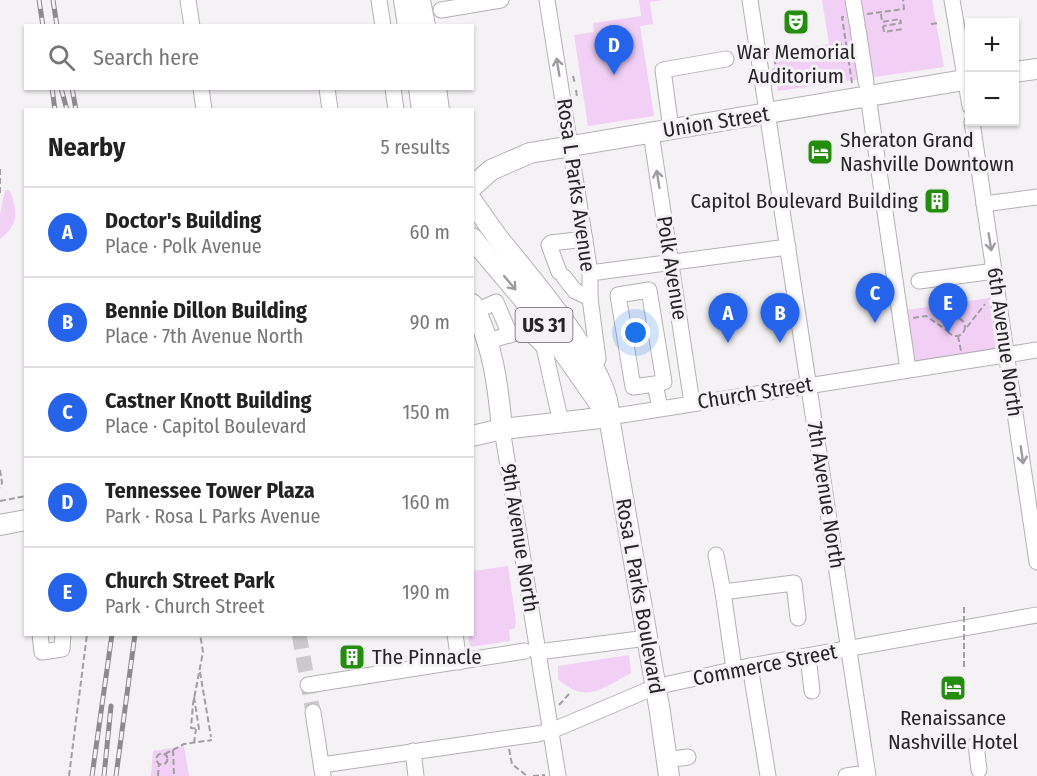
<!DOCTYPE html>
<html lang="en">
<head>
<meta charset="utf-8">
<style>
	body { margin:0; font-family:"Fira Sans Condensed",sans-serif; background:#f6f6f6; color:#222 }
	.controls { position:absolute; right:18px; top:18px; display:grid; overflow:hidden; border-radius:0px; box-shadow:0 2px 4px #0004 }
	.controls button { width:54px; height:54px; display:grid; place-items:center; padding:0; border:0; border-bottom:2px solid #e0e0e0; background:#fff; color:#222; font:30px sans-serif }
	.you { position:absolute; left:636px; top:333px; width:21px; height:21px; margin:-15px; border:4px solid #fff; border-radius:50%; background:#1a73e8; box-shadow:0 0 0 9px #1a73e833 }
	.badge { display:grid; place-items:center; width:39px; height:39px; border-radius:50%; background:#2563eb; color:#fff; font-size:20px; font-weight:700 }
	.pin { position:absolute; translate:-50% -50px; filter:drop-shadow(0 2px 3px #0008) }
	.pin::after { content:''; position:absolute; top:32px; width:21px; height:18px; background:inherit; clip-path:polygon(0 0,100% 0,50% 100%) }
	.list { margin:0; padding:0; list-style:none }
	h2 { display:flex; justify-content:space-between; align-items:center; height:78px; margin:0; padding:0 24px; font-size:26px }
	h2 small { font-size:20px; font-weight:400; color:#767676 }
	.list li { display:grid; grid-template-columns:39px 1fr auto; gap:18px; align-items:center; box-sizing:border-box; height:90px; padding:0 24px; border-top:2px solid #e0e0e0 }
	.list b { display:block; font-size:22px; white-space:nowrap }
	.list p { margin:0; font-size:20px; white-space:nowrap; color:#767676 }
	.list em { font-size:20px; font-style:normal; color:#767676 }
	.icon { flex:none; width:33px; height:33px; fill:none; stroke:currentColor; stroke-width:2; stroke-linecap:round; stroke-linejoin:round }
	.map { position:relative; flex:none; width:1037px; height:776px; overflow:hidden }
	.search { position:absolute; background:#fff; box-shadow:0 2px 4px #0004; left:24px; top:24px; width:450px; height:66px; display:flex; align-items:center; gap:15px; box-sizing:border-box; padding:0 21px; border-radius:0px; color:#767676; font-size:22px }
	.panel { position:absolute; background:#fff; box-shadow:0 2px 4px #0004; left:24px; top:108px; width:450px; height:528px; border-radius:0px }
	.map>svg:first-child { display:block }
</style>
</head>
<body>
<div class="map">
<svg width="1037" height="776" viewBox="0 0 1037 776">
	<rect width="100%" height="100%" fill="#f5f2f6"/>
	<g fill="#f2d0f6">
		<path d="M639,0H663L650,2L653,24L640,26L654,116L588,126L574,35L594,32L593,23L641,16Z"/>
		<path d="M822,0H932L944,67L778,91L772,52L829,44Z"/>
		<path d="M5,190H9L11,193C18,214 18,225 0,239V214Z"/>
		<path d="M989,298L997,356L908,369L900,311Z"/>
		<path d="M508,566L516,622L515,628L509,630L510,641L470,647L468,635L472,634L473,571Z"/>
		<path d="M629,655L631,673C603,688 586,705 558,679V666Z"/>
		<path d="M184,746L189,776H151L153,751Z"/>
	</g>
	<g fill="none" stroke-linecap="round" stroke-linejoin="round">
		<path stroke="#ccc9cc" stroke-width="15" stroke-dasharray="15 8" stroke-linecap="butt" d="M299,634L313,712"/>
		<g stroke="#b3b0b4" stroke-width="17">
			<g id="minor">
				<path d="M188,0L192,26"/>
				<path d="M379,0L383,26"/>
				<path d="M547,0L590,273V298L598,359L593,369"/>
				<path d="M750,0L868,776"/>
				<path d="M853,0L857,23"/>
				<path d="M952,0L970,106"/>
				<path d="M441,10L501,0"/>
				<path d="M858,29L866,82"/>
				<path d="M201,88L204,110"/>
				<path d="M327,88L330,110"/>
				<path d="M393,88L396,110"/>
				<path d="M868,96L908,369"/>
				<path d="M972,122L1037,562"/>
				<path d="M671,129L663,70L726,59"/>
				<path d="M651,133L692,403"/>
				<path d="M984,204L1037,197"/>
				<path d="M559,272L549,245L551,243L585,239"/>
				<path d="M590,273L788,247"/>
				<path d="M564,277L575,291L590,298"/>
				<path d="M919,281L995,271"/>
				<path d="M476,311L496,302L510,335"/>
				<path d="M488,341L523,331L531,334L544,347L561,423"/>
				<path d="M655,384L664,382L649,290L618,295L633,387L655,384L660,408"/>
				<path d="M609,417L1037,350"/>
				<path d="M502,429L558,776"/>
				<path d="M716,555L723,592"/>
				<path d="M40,634L42,652L62,649L63,634"/>
				<path d="M455,634L459,662"/>
				<path d="M538,652L647,638"/>
				<path d="M808,656L812,691"/>
				<path d="M750,666L768,776"/>
				<path d="M734,669L723,592L794,583L798,618"/>
				<path d="M308,685L525,651"/>
				<path d="M313,712L323,776"/>
				<path d="M976,744L979,770"/>
				<path d="M413,751L416,776"/>
				<path d="M666,760L688,757"/>
				<path d="M322,765L537,734L551,731L655,687L750,666L1037,615"/>
				<path d="M846,776L867,773"/>
			</g>
		</g>
		<g stroke="#b3b0b4" stroke-width="22">
			<g id="major">
				<path d="M404,0L408,26"/>
				<path d="M420,0L425,26"/>
				<path d="M1014,72L1037,69"/>
				<path d="M419,88L422,110"/>
				<path d="M436,88L439,110"/>
				<path d="M472,187L491,170L530,153L970,79"/>
				<path d="M472,201C481,214 490,227 499,239C529,277 612,370 609,417L660,712L669,776"/>
				<path d="M472,238L541,320L604,410"/>
				<path d="M472,304C493,343 498,386 502,429"/>
				<path d="M472,436L502,429L609,417"/>
				<path d="M0,525L26,520"/>
			</g>
		</g>
		<g stroke="#a19ea1" stroke-width="2" stroke-dasharray="6 3" stroke-linecap="butt">
			<path d="M867,14L904,9L903,0"/>
			<path d="M881,14L882,22L900,19L901,23L883,26"/>
			<path d="M844,17H842L852,83"/>
			<path d="M931,24L939,23"/>
			<path d="M883,26L884,32L903,29"/>
			<path d="M772,70L776,69L774,55L845,44"/>
			<path d="M573,76L575,84"/>
			<path d="M576,90L577,97"/>
			<path d="M0,169V196"/>
			<path d="M952,303L954,318"/>
			<circle cx="956" cy="327" r="9"/>
			<path d="M913,318L926,316L948,331"/>
			<path d="M967,327L985,304"/>
			<path d="M958,336L961,351"/>
			<path d="M0,470L2,483L0,488"/>
			<path d="M0,501L26,496"/>
			<path d="M200,672L211,737"/>
			<path d="M194,697L199,729L191,728L193,704L203,652L200,634"/>
			<path d="M559,705L569,694"/>
			<path d="M194,743L196,729"/>
			<path d="M509,749L512,764L527,776"/>
			<path d="M173,750L174,776"/>
			<circle cx="162" cy="759" r="5.5"/>
			<path d="M165,754L184,744L212,740"/>
			<path d="M69,776L87,634"/>
			<path d="M158,776L159,763"/>
			<path d="M533,776L545,775"/>
		</g>
		<use href="#minor" stroke="#fff" stroke-width="15"/>
		<use href="#major" stroke="#fff" stroke-width="20"/>
		<g stroke="#8c8a8d" stroke-width="5">
			<g id="rail">
				<path d="M39,0L43,26"/>
				<path d="M53,0L57,26"/>
				<path d="M52,88L55,110"/>
				<path d="M61,88L67,110"/>
				<path d="M72,88L76,110"/>
				<path d="M92,776L112,634"/>
				<path d="M104,776L111,706"/>
				<path d="M116,776L135,634"/>
			</g>
		</g>
		<use href="#rail" stroke="#f5f2f6" stroke-width="3" stroke-dasharray="9" stroke-linecap="butt"/>
		<path stroke="#a19ea1" stroke-width="2" stroke-dasharray="6 3" stroke-linecap="butt" d="M964,607V667"/>
	</g>
	<defs><path id="oneway-shaft" d="M-6 0H5M1.5-3L5.5 0L1.5 3" fill="none" stroke-width="1.6" stroke-linecap="round" stroke-linejoin="round" transform="scale(1.5)"/></defs>
	<g stroke="#9d9d9d">
		<use href="#oneway-shaft" transform="translate(558 67) rotate(-99)"/>
		<use href="#oneway-shaft" transform="translate(658 179) rotate(-99)"/>
		<use href="#oneway-shaft" transform="translate(990 242) rotate(81)"/>
		<use href="#oneway-shaft" transform="translate(510 283) rotate(50)"/>
		<use href="#oneway-shaft" transform="translate(1022 455) rotate(82)"/>
	</g>
	<defs>
		<g id="theatre-square" transform="scale(1.35)"><rect x="-9" y="-9" width="18" height="18" rx="4" fill="#248d0e" stroke="#f5f2f6"/><path d="M-5-5.5Q0-4 5-5.5V0Q5 5 0 6Q-5 5-5 0ZM-3.3-2.5H-1v1.5H-3.3ZM1-2.5H3.3v1.5H1ZM-2.8 1Q0 5.5 2.8 1Z" fill="#fff"/></g>
		<g id="hotel-square" transform="scale(1.35)"><rect x="-9" y="-9" width="18" height="18" rx="4" fill="#248d0e" stroke="#f5f2f6"/><path d="M-6-4.5h1.5V1H6V5H4.5V3h-9V5H-6ZM-4 0a1.8 1.8 0 1 1 3.6 0ZM.5 0V-2.5h3Q6-2.5 6 0Z" fill="#fff"/></g>
		<g id="building-square" transform="scale(1.35)"><rect x="-9" y="-9" width="18" height="18" rx="4" fill="#248d0e" stroke="#f5f2f6"/><path d="M-4-6H4V6H1V3H-1V6H-4ZM-2.5-4.3h1.7v1.8h-1.7ZM.8-4.3h1.7v1.8H.8ZM-2.5-1h1.7V.8h-1.7ZM.8-1h1.7V.8H.8Z" fill="#fff"/></g>
	</defs>
	<g fill-rule="evenodd">
		<use href="#theatre-square" x="796" y="22"/>
		<use href="#hotel-square" x="820" y="152"/>
		<use href="#building-square" x="937" y="201"/>
		<use href="#building-square" x="352" y="657"/>
		<use href="#hotel-square" x="953" y="688"/>
	</g>
	<g text-anchor="middle" stroke-width="6" stroke-linejoin="round" paint-order="stroke">
		<rect fill="#f5f2f6" stroke="#646264" stroke-width="1.5" x="515.5" y="308" width="57" height="34" rx="4.5"/>
		<g font-size="20" font-weight="bold" fill="#262526">
			<text x="544" y="332">US 31</text>
		</g>
		<g font-size="21" fill="#262526" stroke="#f5f2f6">
			<text x="796" y="59">War Memorial<tspan x="796" dy="24">Auditorium</tspan></text>
			<text x="840" y="147" text-anchor="start">Sheraton Grand<tspan x="840" dy="24">Nashville Downtown</tspan></text>
			<text x="918" y="208" text-anchor="end">Capitol Boulevard Building</text>
			<text x="372" y="664" text-anchor="start">The Pinnacle</text>
			<text x="953" y="725">Renaissance<tspan x="953" dy="24">Nashville Hotel</tspan></text>
		</g>
		<g font-size="21" fill="#262526" stroke="#f5f2f6">
			<text transform="translate(716 122) rotate(-9)" y="7">Union Street</text>
			<text transform="translate(576 185) rotate(82)" y="7">Rosa L Parks Avenue</text>
			<text transform="translate(672 268) rotate(81)" y="7">Polk Avenue</text>
			<text transform="translate(1005 342) rotate(82)" y="7">6th Avenue North</text>
			<text transform="translate(755 393) rotate(-9)" y="7">Church Street</text>
			<text transform="translate(826 495) rotate(81)" y="7">7th Avenue North</text>
			<text transform="translate(520 538) rotate(81)" y="7">9th Avenue North</text>
			<text transform="translate(640 596) rotate(80)" y="7">Rosa L Parks Boulevard</text>
			<text transform="translate(765 665) rotate(-11)" y="7">Commerce Street</text>
		</g>
	</g>
</svg>
<div class="controls">
<button>+</button>
<button>−</button>
</div>
<div class="you"></div>
<div class="pin badge" style="left:728px;top:343px">A</div>
<div class="pin badge" style="left:780px;top:343px">B</div>
<div class="pin badge" style="left:875px;top:323px">C</div>
<div class="pin badge" style="left:614px;top:75px">D</div>
<div class="pin badge" style="left:948px;top:333px">E</div>
<div class="search"><svg class="icon" aria-label="search" viewBox="0 0 24 24"><circle cx="10" cy="10" r="6"/><path d="M15 15l6 6"/></svg>Search here</div>
<section class="panel">
<h2>Nearby<small>5 results</small></h2>
<ul class="list">
<li><span class="badge">A</span><div><b>Doctor's Building</b><p>Place · Polk Avenue</p></div><em>60 m</em></li>
<li><span class="badge">B</span><div><b>Bennie Dillon Building</b><p>Place · 7th Avenue North</p></div><em>90 m</em></li>
<li><span class="badge">C</span><div><b>Castner Knott Building</b><p>Place · Capitol Boulevard</p></div><em>150 m</em></li>
<li><span class="badge">D</span><div><b>Tennessee Tower Plaza</b><p>Park · Rosa L Parks Avenue</p></div><em>160 m</em></li>
<li><span class="badge">E</span><div><b>Church Street Park</b><p>Park · Church Street</p></div><em>190 m</em></li>
</ul>
</section>
</div>
</body>
</html>
